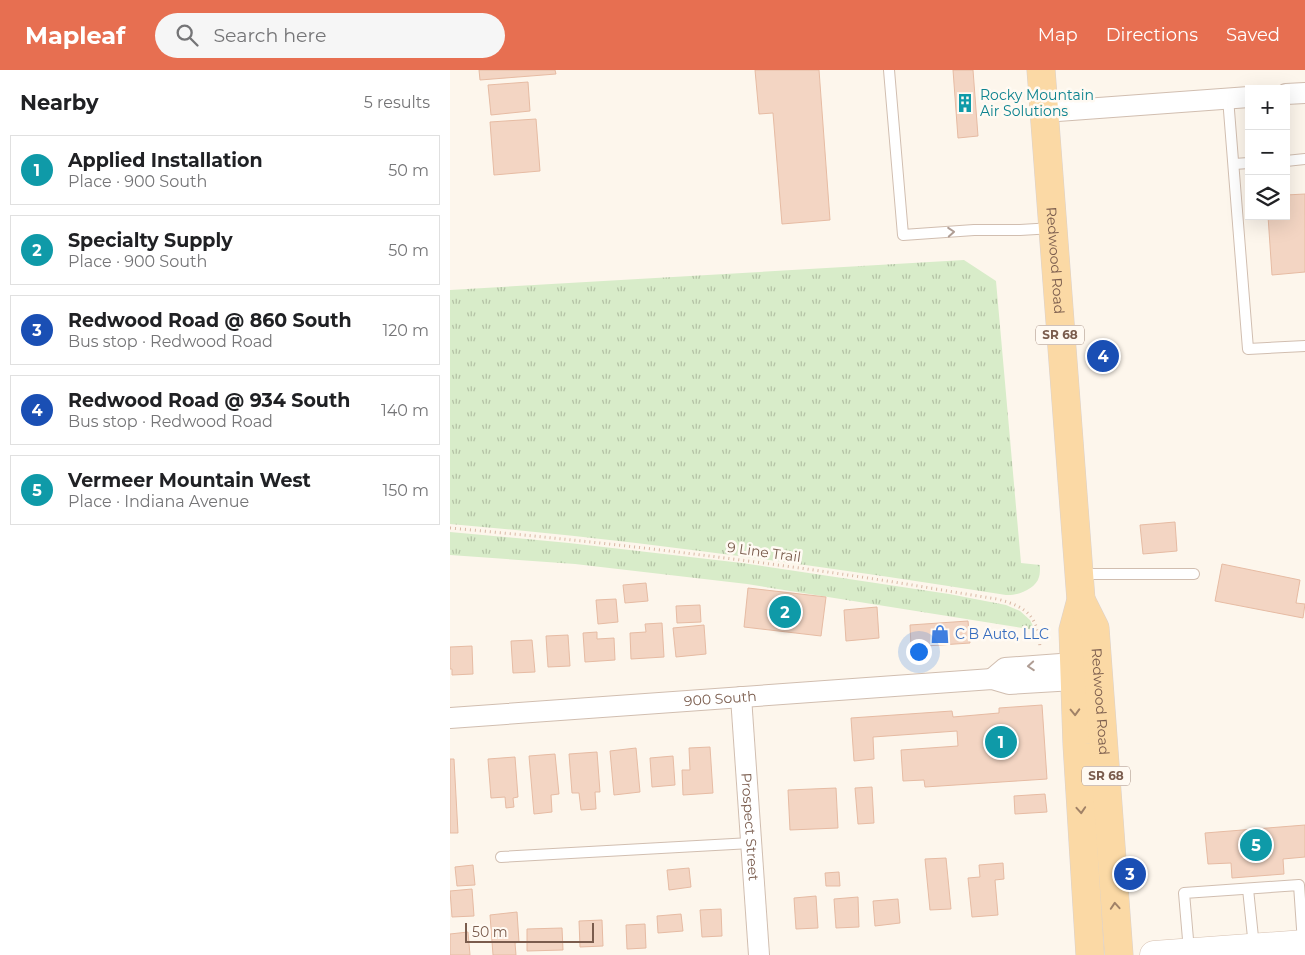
<!DOCTYPE html>
<html lang="en">
<head>
<meta charset="utf-8">
<style>
	body { margin:0; font-family:Montserrat,sans-serif; background:#f6f6f6; color:#202124 }
	.controls { position:absolute; right:15px; top:15px; display:grid; overflow:hidden; border-radius:0px; box-shadow:0 5px 20px #0002 }
	.controls button { width:45px; height:45px; display:grid; place-items:center; padding:0; border:0; border-bottom:1px solid #e0e0e0; background:#fff; color:#202124; font:25px sans-serif }
	.scale { position:absolute; left:15px; bottom:12px; width:129px; box-sizing:border-box; padding-left:5px; border:2px solid #7a5c4d; border-top:0; font-size:14px; line-height:18px; white-space:nowrap; color:#7a5c4d; -webkit-text-stroke:4px #fffaf3; paint-order:stroke }
	.you { position:absolute; left:468px; top:581px; width:18px; height:18px; margin:-12px; border:4px solid #fff; border-radius:50%; background:#1a73e8; box-shadow:0 0 0 8px #1a73e833 }
	.badge { display:grid; place-items:center; width:32px; height:32px; border-radius:50%; background:#e76f51; color:#fff; font-size:16px; font-weight:700 }
	.pin { position:absolute; translate:-50% -50%; border:2px solid #fff; box-shadow:0 1px 5px #0006 }
	.list { margin:0; padding:0; list-style:none }
	h2 { display:flex; justify-content:space-between; align-items:center; height:65px; margin:0; padding:0 20px; font-size:21px }
	h2 small { font-size:16px; font-weight:400; color:#757577 }
	.list li { display:grid; grid-template-columns:32px 1fr auto; gap:15px; align-items:center; box-sizing:border-box; height:70px; margin:0 10px 10px; padding:0 10px; border:1px solid #e0e0e0; border-radius:0px }
	.list b { display:block; font-size:19px; white-space:nowrap }
	.list p { margin:0; font-size:16px; white-space:nowrap; color:#757577 }
	.list em { font-size:16px; font-style:normal; color:#757577 }
	.icon { flex:none; width:28px; height:28px; fill:none; stroke:currentColor; stroke-width:2; stroke-linecap:round; stroke-linejoin:round }
	.map { position:relative; flex:none; width:855px; height:885px; overflow:hidden }
	header { display:flex; align-items:center; gap:30px; box-sizing:border-box; height:70px; padding:0 25px; background:#e76f51; color:#fff }
	header strong { font-size:24px }
	nav { display:flex; gap:28px; margin-inline-start:auto; font-size:18px }
	.search { width:350px; height:45px; background:#f6f6f6; display:flex; align-items:center; gap:12px; box-sizing:border-box; padding:0 18px; border-radius:28px; color:#757577; font-size:19px }
	main { display:flex }
	aside { flex:1; background:#fff }
	.map>svg:first-child { display:block }
</style>
</head>
<body>
<header>
<strong>Mapleaf</strong>
<div class="search"><svg class="icon" aria-label="search" viewBox="0 0 24 24"><circle cx="10" cy="10" r="6"/><path d="M15 15l6 6"/></svg>Search here</div>
<nav><a>Map</a><a>Directions</a><a>Saved</a></nav>
</header>
<main>
<aside>
<h2>Nearby<small>5 results</small></h2>
<ul class="list">
<li><span class="badge" style="background:#0f9aa8">1</span><div><b>Applied Installation</b><p>Place · 900 South</p></div><em>50 m</em></li>
<li><span class="badge" style="background:#0f9aa8">2</span><div><b>Specialty Supply</b><p>Place · 900 South</p></div><em>50 m</em></li>
<li><span class="badge" style="background:#1a4fb4">3</span><div><b>Redwood Road @ 860 South</b><p>Bus stop · Redwood Road</p></div><em>120 m</em></li>
<li><span class="badge" style="background:#1a4fb4">4</span><div><b>Redwood Road @ 934 South</b><p>Bus stop · Redwood Road</p></div><em>140 m</em></li>
<li><span class="badge" style="background:#0f9aa8">5</span><div><b>Vermeer Mountain West</b><p>Place · Indiana Avenue</p></div><em>150 m</em></li>
</ul>
</aside>
<div class="map">
<svg width="855" height="885" viewBox="0 0 855 885">
	<defs>
		<pattern id="grass-tufts" width="24" height="20" patternUnits="userSpaceOnUse" patternTransform="scale(1.25)"><rect width="24" height="20" fill="#d8ecc9"/><path d="M3 7l-1-3M5 7V3M7 7l1-3M15 17l-1-3M17 17v-4M19 17l1-3" fill="none" stroke="#b4c2a5"/></pattern>
	</defs>
	<rect width="100%" height="100%" fill="#fdf6ec"/>
	<g fill="url(#grass-tufts)">
		<path d="M514,190L546,211L571,493L590,495C590,499 590,504 589,507C586,519 567,526 556,525C371,496 186,470 0,454V220Z"/>
		<path d="M0,462L119,473L292,493L499,524L556,535L570,541L580,550L585,560L297,514L125,494L0,485Z"/>
	</g>
	<g fill="#f3d5c3" stroke="#e6bba3">
		<path d="M29,0H105L106,4L30,10Z"/>
		<path d="M305,0H369L380,150L332,154L323,43L309,44Z"/>
		<path d="M503,0H523L528,66L508,68Z"/>
		<path d="M78,12L80,41L41,45L38,15Z"/>
		<path d="M86,49L90,101L44,105L40,52Z"/>
		<path d="M855,124V202L822,205L818,146H836V125Z"/>
		<path d="M725,452L727,481L693,484L690,455Z"/>
		<path d="M772,494L850,510L846,533L855,534L853,548L765,531Z"/>
		<path d="M196,513L198,531L175,533L173,515Z"/>
		<path d="M298,518L376,527L371,566L294,557Z"/>
		<path d="M166,529L168,552L148,554L146,530Z"/>
		<path d="M250,535L251,552L227,553L226,536Z"/>
		<path d="M427,537L429,568L396,571L394,540Z"/>
		<path d="M518,551L520,573L461,577L460,555Z"/>
		<path d="M212,553L214,587L181,589L180,563L196,562L195,554Z"/>
		<path d="M254,555L256,584L226,587L223,558Z"/>
		<path d="M147,562V569L164,568L165,590L135,592L133,563Z"/>
		<path d="M118,565L120,596L98,597L96,566Z"/>
		<path d="M82,570L85,602L63,603L61,571Z"/>
		<path d="M22,576L23,604L2,605V599H0V577Z"/>
		<path d="M592,635L597,709L475,717L474,710L453,711L451,680L508,676L507,661L423,667L424,689L404,691L401,648L502,641L503,647L549,643V638Z"/>
		<path d="M260,677L263,723L233,725L232,700H240L239,678Z"/>
		<path d="M186,678L190,722L164,725L160,681Z"/>
		<path d="M147,682L150,722H145L146,739L131,740L129,723H122L119,684Z"/>
		<path d="M105,684L109,724L101,725L102,742L84,744L79,686Z"/>
		<path d="M223,686L225,715L202,717L200,688Z"/>
		<path d="M65,687L68,727L63,728L64,737L56,738L55,727L41,728L38,689Z"/>
		<path d="M0,689H4L8,763H0Z"/>
		<path d="M422,717L424,753L408,754L405,718Z"/>
		<path d="M386,718L388,758L340,760L338,720Z"/>
		<path d="M595,724L597,742L565,744L564,726Z"/>
		<path d="M855,755V787L833,789L834,804L782,808L781,793L758,794L755,763Z"/>
		<path d="M496,788L501,839L480,840L475,789Z"/>
		<path d="M553,793L554,809L545,810L548,845L522,847L518,808L530,807L529,795Z"/>
		<path d="M23,795L25,815L7,816L5,797Z"/>
		<path d="M239,798L241,817L219,820L217,800Z"/>
		<path d="M389,802L390,816H376L375,803Z"/>
		<path d="M22,819L24,846L2,847L0,821Z"/>
		<path d="M366,826L368,858L346,859L344,828Z"/>
		<path d="M408,827L409,857L386,858L384,829Z"/>
		<path d="M448,829L450,853L425,856L423,831Z"/>
		<path d="M271,839L272,866L252,867L250,840Z"/>
		<path d="M67,842L69,872L65,873L66,885H43L40,845Z"/>
		<path d="M231,844L233,861L208,863L207,846Z"/>
		<path d="M152,850L153,876L130,877L129,851Z"/>
		<path d="M195,854L196,878L177,879L176,855Z"/>
		<path d="M112,858L113,880L77,881V859Z"/>
		<path d="M18,862L20,885H0V864Z"/>
	</g>
	<g fill="none" stroke-linecap="round" stroke-linejoin="round">
		<g stroke="#d1beb0" stroke-width="12">
			<g id="lane">
				<path d="M439,0L453,165L524,160H570L603,158"/>
				<path d="M778,28L798,279L855,276"/>
				<path d="M836,91L855,89"/>
				<path d="M784,94L799,93"/>
				<path d="M630,504H744"/>
				<path d="M51,787L301,773"/>
				<path d="M798,819L804,877"/>
				<path d="M739,881L734,823L849,815L853,873"/>
			</g>
		</g>
		<g stroke="#d1beb0" stroke-width="22">
			<g id="street">
				<path d="M836,24L855,23"/>
				<path d="M594,42L799,27"/>
				<path d="M542,609L555,598L624,593"/>
				<path id="s1" d="M291,627L309,885"/>
				<path id="s2" d="M0,648L542,609L559,614L624,610"/>
			</g>
		</g>
		<g stroke="#d6c0b0" stroke-width="29">
			<path id="secondary" d="M704,885L855,874"/>
		</g>
		<g stroke="#dad1cd" stroke-width="29">
			<g id="primary">
				<path id="s3" d="M591,0L631,530L623,560L627,674L640,885"/>
				<path id="s4" d="M631,530L645,558L669,885"/>
			</g>
		</g>
		<path stroke="#d9b8a5" stroke-width="3" stroke-dasharray="1 4" stroke-linecap="butt" d="M0,458C144,471 288,488 431,510C470,516 508,523 547,529C578,537 588,547 590,578"/>
		<use href="#lane" stroke="#fff" stroke-width="10"/>
		<use href="#street" stroke="#fff" stroke-width="20"/>
		<use href="#secondary" stroke="#fff" stroke-width="28"/>
		<use href="#primary" stroke="#fbd9a5" stroke-width="28"/>
	</g>
	<defs><path id="oneway-chevron" d="M-2-3.5L2.5 0L-2 3.5" fill="none" stroke-width="1.6" stroke-linecap="round" stroke-linejoin="round" transform="scale(1.25)"/></defs>
	<g stroke="#af9d94">
		<use href="#oneway-chevron" transform="translate(501 162) rotate(-4)"/>
		<use href="#oneway-chevron" transform="translate(581 596) rotate(176)"/>
	</g>
	<g stroke="#a18267">
		<use href="#oneway-chevron" transform="translate(625 642) rotate(88)"/>
		<use href="#oneway-chevron" transform="translate(631 740) rotate(86)"/>
		<use href="#oneway-chevron" transform="translate(665 836) rotate(-94)"/>
	</g>
	<defs>
		<g id="building-bare" transform="scale(1.5)"><path d="M-4-6H4V6H1V3H-1V6H-4ZM-2.5-4.3h1.7v1.8h-1.7ZM.8-4.3h1.7v1.8H.8ZM-2.5-1h1.7V.8h-1.7ZM.8-1h1.7V.8H.8Z" fill="#0f9aa8" stroke="#fffaf3" stroke-width="2.5" paint-order="stroke"/></g>
		<g id="shop-bare" transform="scale(1.5)"><path d="M-5-2.5h2.3a2.7 3.5 0 0 1 5.4 0H5L5.5 6h-11ZM-1.5-2.5h3a1.5 2.3 0 0 0-3 0Z" fill="#3f7fe0" stroke="#fffaf3" stroke-width="2.5" paint-order="stroke"/></g>
	</defs>
	<g fill-rule="evenodd">
		<use href="#building-bare" x="515" y="33"/>
		<use href="#shop-bare" x="490" y="564"/>
	</g>
	<g text-anchor="middle" stroke-width="5" stroke-linejoin="round" paint-order="stroke">
		<g fill="#fffaf3" stroke="#a28b7f" stroke-width="1">
			<rect x="586" y="255.5" width="48" height="19" rx="4"/>
			<rect x="632" y="696.5" width="48" height="19" rx="4"/>
		</g>
		<g font-size="12" font-weight="bold" fill="#7a5c4d">
			<text x="610" y="269">SR 68</text>
			<text x="656" y="710">SR 68</text>
		</g>
		<g font-size="14" fill="#0d838f" stroke="#fffaf3" text-anchor="start">
			<text x="530" y="30">Rocky Mountain<tspan x="530" dy="16">Air Solutions</tspan></text>
		</g>
		<g font-size="14" fill="#7a5c4d" stroke="#fffaf3">
			<text dy="5" stroke="none"><textPath href="#s3" startOffset="191">Redwood Road</textPath></text>
			<text transform="translate(314 482) rotate(8)" y="5">9 Line Trail</text>
			<text dy="5" stroke="none"><textPath href="#s2" startOffset="271">900 South</textPath></text>
			<text dy="5" stroke="none"><textPath href="#s4" startOffset="105">Redwood Road</textPath></text>
			<text dy="5" stroke="none"><textPath href="#s1" startOffset="130">Prospect Street</textPath></text>
		</g>
		<g font-size="14" fill="#366cbe" stroke="#fffaf3" text-anchor="start">
			<text x="505" y="569">C B Auto, LLC</text>
		</g>
	</g>
</svg>
<div class="controls">
<button>+</button>
<button>−</button>
<button><svg class="icon" aria-label="layers" viewBox="0 0 24 24"><path d="M12 4l9 5-9 5-9-5zM3 14l9 5 9-5"/></svg></button>
</div>
<div class="scale">50 m</div>
<div class="you"></div>
<div class="pin badge" style="left:551px;top:672px;background:#0f9aa8">1</div>
<div class="pin badge" style="left:335px;top:542px;background:#0f9aa8">2</div>
<div class="pin badge" style="left:680px;top:804px;background:#1a4fb4">3</div>
<div class="pin badge" style="left:653px;top:286px;background:#1a4fb4">4</div>
<div class="pin badge" style="left:806px;top:775px;background:#0f9aa8">5</div>
</div>
</main>
</body>
</html>
